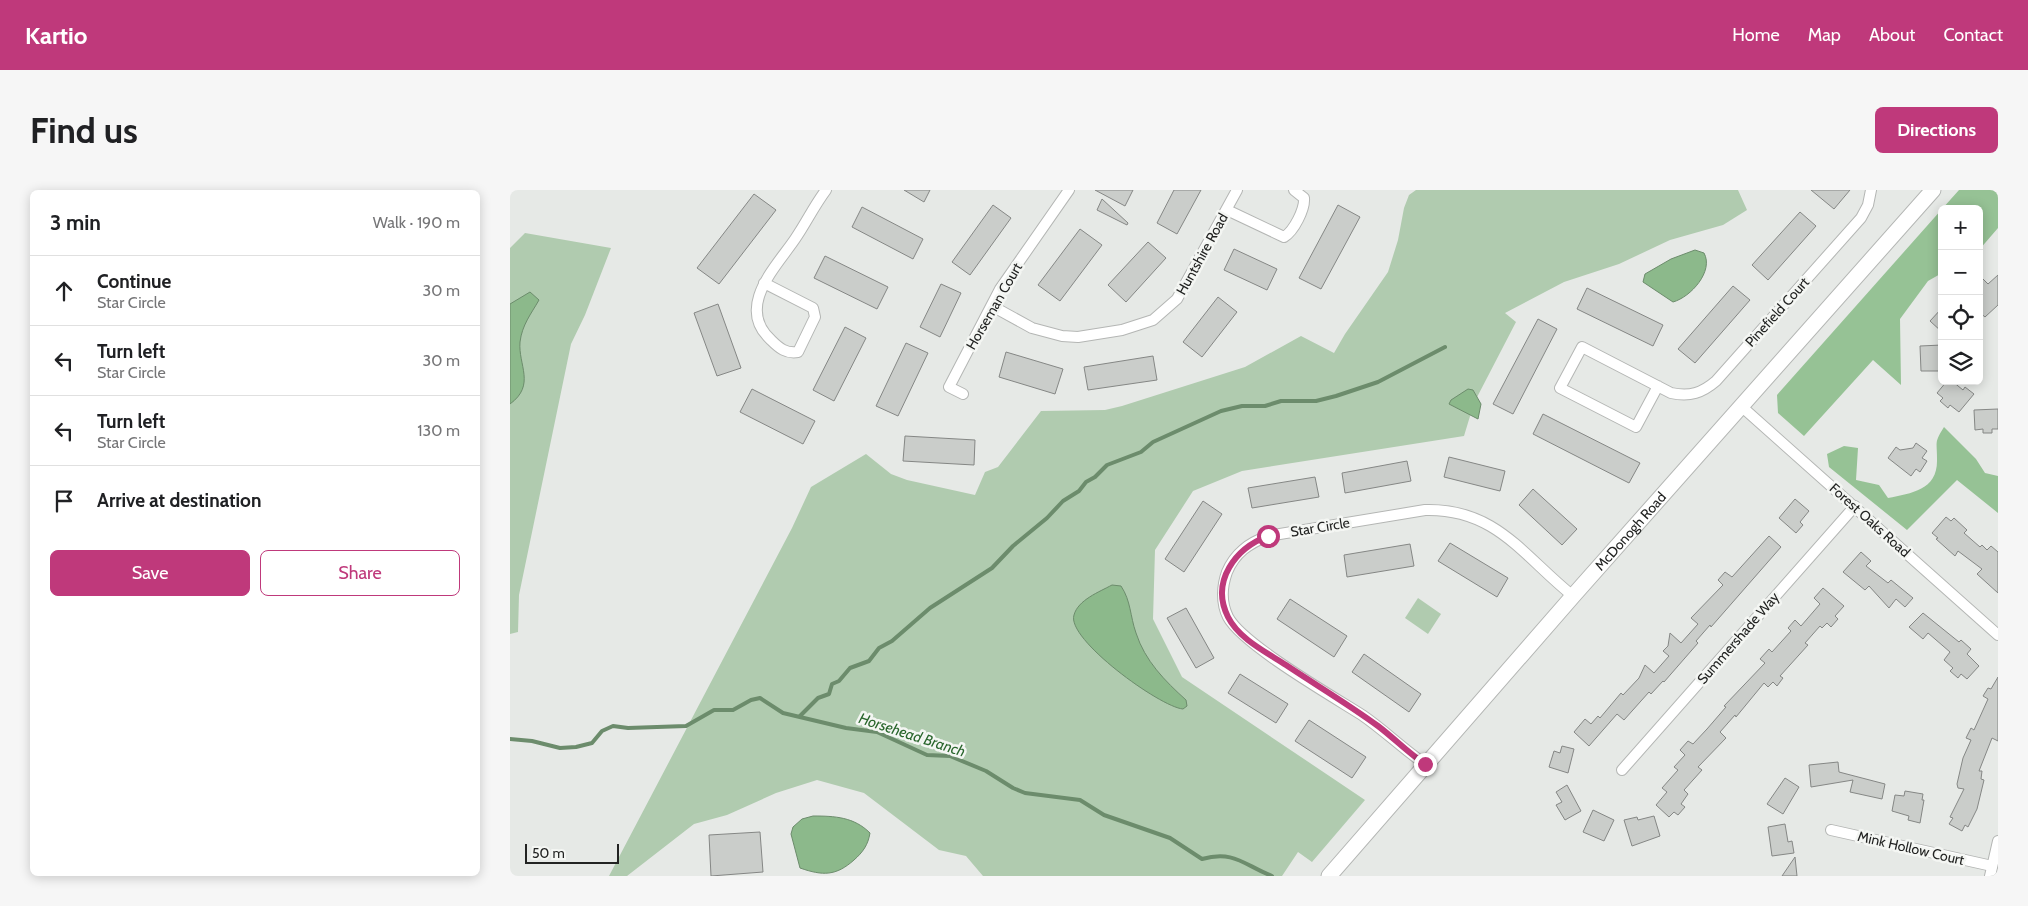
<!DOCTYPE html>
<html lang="en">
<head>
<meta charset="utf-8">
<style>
	body { margin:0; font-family:Cabin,sans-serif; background:#f6f6f6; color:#202124 }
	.controls { position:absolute; right:15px; top:15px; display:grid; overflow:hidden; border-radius:8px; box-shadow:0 2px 12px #0003 }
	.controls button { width:45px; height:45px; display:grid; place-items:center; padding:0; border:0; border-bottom:1px solid #e0e0e0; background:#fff; color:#202124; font:25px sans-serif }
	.scale { position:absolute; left:15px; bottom:12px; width:94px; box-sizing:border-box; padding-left:5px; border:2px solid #222322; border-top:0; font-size:14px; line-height:18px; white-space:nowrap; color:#222322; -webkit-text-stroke:4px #f4f6f3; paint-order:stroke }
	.stop { position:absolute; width:15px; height:15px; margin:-11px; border:4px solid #bf397b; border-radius:50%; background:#fff }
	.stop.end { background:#bf397b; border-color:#fff; box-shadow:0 1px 5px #0008 }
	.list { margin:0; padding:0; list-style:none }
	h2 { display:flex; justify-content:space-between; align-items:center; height:65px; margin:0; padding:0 20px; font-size:21px }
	h2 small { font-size:16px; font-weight:400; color:#757577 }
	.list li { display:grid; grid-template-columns:32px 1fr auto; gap:15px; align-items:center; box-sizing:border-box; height:70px; padding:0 20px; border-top:1px solid #e0e0e0 }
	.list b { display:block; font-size:19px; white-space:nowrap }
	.list p { margin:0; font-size:16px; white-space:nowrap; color:#757577 }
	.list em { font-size:16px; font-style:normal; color:#757577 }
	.actions { display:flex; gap:10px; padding:15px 20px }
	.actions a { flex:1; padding:11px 0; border:1px solid #bf397b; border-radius:8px; text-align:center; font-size:18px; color:#bf397b }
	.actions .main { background:#bf397b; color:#fff }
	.icon { flex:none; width:28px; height:28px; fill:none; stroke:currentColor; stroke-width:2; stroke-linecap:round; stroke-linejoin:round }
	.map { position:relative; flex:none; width:1488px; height:686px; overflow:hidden; border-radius:8px }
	header { display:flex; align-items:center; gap:30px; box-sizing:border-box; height:70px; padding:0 25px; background:#bf397b; color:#fff }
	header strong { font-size:24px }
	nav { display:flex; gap:28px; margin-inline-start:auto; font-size:18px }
	.intro { display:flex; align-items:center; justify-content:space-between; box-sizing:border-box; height:120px; padding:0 30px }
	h1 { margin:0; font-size:35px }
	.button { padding:12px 22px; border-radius:8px; background:#bf397b; color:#fff; font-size:18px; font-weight:700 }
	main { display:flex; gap:30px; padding:0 30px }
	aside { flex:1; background:#fff; border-radius:8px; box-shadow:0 2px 12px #0003 }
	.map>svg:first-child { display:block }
</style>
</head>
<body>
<header>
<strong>Kartio</strong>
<nav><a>Home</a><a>Map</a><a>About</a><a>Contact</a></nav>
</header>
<div class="intro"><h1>Find us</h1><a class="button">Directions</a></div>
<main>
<aside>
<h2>3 min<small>Walk · 190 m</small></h2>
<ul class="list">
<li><svg class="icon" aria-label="ahead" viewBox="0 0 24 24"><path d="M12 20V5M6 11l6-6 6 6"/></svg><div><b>Continue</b><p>Star Circle</p></div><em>30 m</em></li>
<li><svg class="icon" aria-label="left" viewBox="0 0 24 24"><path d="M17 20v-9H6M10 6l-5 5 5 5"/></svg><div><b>Turn left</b><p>Star Circle</p></div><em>30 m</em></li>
<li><svg class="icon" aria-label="left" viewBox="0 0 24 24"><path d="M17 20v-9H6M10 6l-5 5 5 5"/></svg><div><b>Turn left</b><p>Star Circle</p></div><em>130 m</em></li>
<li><svg class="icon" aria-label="arrive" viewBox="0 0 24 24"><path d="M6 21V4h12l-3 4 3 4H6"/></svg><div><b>Arrive at destination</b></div></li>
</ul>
<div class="actions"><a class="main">Save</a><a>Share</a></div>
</aside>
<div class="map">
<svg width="1488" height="686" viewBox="0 0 1488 686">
	<rect width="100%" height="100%" fill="#e6e9e6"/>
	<g fill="#b0cbaf">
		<path d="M906,0H1228L1237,20L1213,35L1160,50L1109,74L1054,92L995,123L1006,132L964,213L954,246L732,281L683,301L645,360L643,429L672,487L855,610L802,672L788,662L772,686H473L456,666L429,660L354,603L307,590L266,603L217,625L184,634L117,686H99L282,338L301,297L356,264L381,284L397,290L465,305L475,282L488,277L531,221L595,220L612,216L735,177L791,146L824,163L835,144L878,82L888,50L894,18L899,5Z"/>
		<path d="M15,43L101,58L75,125L61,154L9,405L8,442L0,444V58Z"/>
		<path d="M908,408L931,424L918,444L895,428Z"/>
	</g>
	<g fill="#96c295">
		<path d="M1449,0H1488V38L1469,60V19H1432Z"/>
		<path d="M1432,19V83L1418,91L1390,129L1391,195L1363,170L1294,246L1268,223L1267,205Z"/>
		<path d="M1434,237L1466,269L1475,283L1488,286V323L1447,290L1397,340L1319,277L1317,264L1334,256L1348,258L1346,290L1369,295L1378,308C1402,303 1428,300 1427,269C1427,251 1424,253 1434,237Z"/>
	</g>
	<g fill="#8cb98b" stroke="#6c8c6c">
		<path d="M1185,60L1194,63C1204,81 1181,107 1163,112L1133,92L1135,84L1161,69Z"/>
		<path d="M20,102L29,110C21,124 12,135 10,152C8,175 26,195 0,214V114Z"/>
		<path d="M958,199L963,200L971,214L968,229L939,214L941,210Z"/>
		<path d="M602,395L611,396C621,411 620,426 626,443C635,471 655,491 676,510L677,516L673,519C650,517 556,449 564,425C568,410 589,402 602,395Z"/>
		<path d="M303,626C325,626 344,627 360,643C358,655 353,662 344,670C326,686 313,686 290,678L281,644L283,637L292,629Z"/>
	</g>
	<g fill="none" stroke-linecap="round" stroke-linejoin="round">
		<g stroke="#6c8c6c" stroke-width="4">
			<path d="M290,526L308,508L319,504L322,494L329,491L340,478L359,471L369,458L382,451L420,418L482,378L503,356L537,328L553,311L569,301L576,292L585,287L597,275L631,262L643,252L711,221L732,216H755L771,211H806L826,206L868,192L935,157"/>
			<path d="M0,549L22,551L50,558L66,557L82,553L92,541L103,536L118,538L176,536L204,520H223L241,510L250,508L273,523L336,538L367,542L417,565L440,566L476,581L503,598L515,603L570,610L594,625L660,648L692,669C724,660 734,675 762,686"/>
		</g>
	</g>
	<g fill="#cacdca" stroke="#858785">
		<path d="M394,0H420L414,12Z"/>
		<path d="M585,0H623L615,16Z"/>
		<path d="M664,0H691L667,44L647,33Z"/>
		<path d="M1301,0H1340L1324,19Z"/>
		<path d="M244,4L266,20L209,94L187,78Z"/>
		<path d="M592,9L618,33L617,35L587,20Z"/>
		<path d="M483,15L501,28L460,85L442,72Z"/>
		<path d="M828,15L850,27L811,99L789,88Z"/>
		<path d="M352,17L413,49L403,69L342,37Z"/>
		<path d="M1290,22L1306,36L1258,90L1242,75Z"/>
		<path d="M570,39L592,55L550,111L528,95Z"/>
		<path d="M638,52L656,68L616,112L598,95Z"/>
		<path d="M724,59L767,79L757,100L714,80Z"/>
		<path d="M315,66L378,97L367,119L304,88Z"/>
		<path d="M1469,85L1478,94L1488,85V115L1475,127L1469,122Z"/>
		<path d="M431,94L451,103L430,147L410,137Z"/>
		<path d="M1223,96L1240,110L1185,173L1168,159Z"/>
		<path d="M1077,98L1153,135L1143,156L1067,119Z"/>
		<path d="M708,107L727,122L692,167L673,152Z"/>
		<path d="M208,114L231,178L207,186L184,123Z"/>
		<path d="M1432,118V142L1420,131Z"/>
		<path d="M1028,129L1047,139L1003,224L983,214Z"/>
		<path d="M335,137L356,148L324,211L303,200Z"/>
		<path d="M396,153L418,163L388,226L366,216Z"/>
		<path d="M1432,155L1431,181H1411L1410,156Z"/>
		<path d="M496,162L553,179L545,204L489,187Z"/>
		<path d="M643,166L647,190L578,200L574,177Z"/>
		<path d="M1437,191H1442L1453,200L1455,197L1464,204L1449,222L1440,215L1438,218L1430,211L1433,208L1427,203Z"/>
		<path d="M242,199L305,231L293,254L230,222Z"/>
		<path d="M1488,219V239H1482V243H1473V239L1465,240L1464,220Z"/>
		<path d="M1033,224L1130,273L1119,293L1023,244Z"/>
		<path d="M395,246L465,250L464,275L393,271Z"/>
		<path d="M1406,253L1417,261L1412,268L1417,271L1410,282L1406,279L1401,286L1378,268L1386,257L1390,260L1403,258Z"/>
		<path d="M939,267L995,281L990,301L934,287Z"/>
		<path d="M897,271L901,291L835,303L832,283Z"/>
		<path d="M805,287L809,307L742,318L738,298Z"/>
		<path d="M1023,299L1067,339L1052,355L1009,315Z"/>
		<path d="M1285,309L1299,321L1290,332L1293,335L1286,343L1269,328Z"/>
		<path d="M693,311L712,324L674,382L655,369Z"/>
		<path d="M1436,327L1441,331L1444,328L1457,340L1454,343L1470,357L1472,355L1477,360L1481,356L1488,362V403L1467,384L1472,379L1448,361L1445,366L1426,349L1428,348L1422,343Z"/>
		<path d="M1259,346L1271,357L1201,437L1200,435L1186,451L1188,453L1154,492L1153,491L1141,504L1139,502L1114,530L1107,524L1079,556L1064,542L1075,529L1081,534L1088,526L1090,528L1111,503L1113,505L1129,488L1135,475L1144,483L1159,466L1153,461L1158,456L1160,443L1171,453L1188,434L1181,428L1213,395L1208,390L1215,382L1222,387Z"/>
		<path d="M940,353L998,388L987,407L928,371Z"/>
		<path d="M900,354L904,376L837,387L834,365Z"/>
		<path d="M1351,362L1361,371L1356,376L1378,393L1381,390L1403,408L1395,417L1386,409L1379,418L1359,396L1355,400L1333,382Z"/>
		<path d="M1313,398L1334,416L1325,426L1328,429L1321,437L1317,433L1312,438L1310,436L1295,453L1298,455L1270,486L1273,488L1267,496L1263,492L1258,497L1254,493L1226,527L1225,525L1210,542L1216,548L1188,577L1192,580L1174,600L1178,604L1171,614L1175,617L1168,625L1164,622L1159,627L1146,615L1157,602L1152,598L1168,580L1164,577L1175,565L1170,560L1178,551L1183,554L1197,539L1216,517L1214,516L1255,473L1250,469L1259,459L1262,462L1281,441L1278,438L1285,430L1291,436L1310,414L1304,408Z"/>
		<path d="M780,409L837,446L824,467L767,429Z"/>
		<path d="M676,418L704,468L686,478L657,428Z"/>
		<path d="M1413,423L1449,452L1451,450L1461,459L1457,464L1469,476L1457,489L1451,484L1448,488L1440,481L1443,478L1434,470L1440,462L1418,443L1413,449L1399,437Z"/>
		<path d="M854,464L911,504L899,522L842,482Z"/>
		<path d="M730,484L778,514L766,533L718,503Z"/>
		<path d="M1488,487V551L1482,548L1469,581H1472L1471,589L1474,590L1467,619L1458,637L1455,635L1452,641L1439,634L1443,628L1440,627L1454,599L1448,598L1447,594L1453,568L1461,550L1456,548L1461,538L1464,540L1478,509L1473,506L1478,498L1481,499Z"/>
		<path d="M799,530L856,567L842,588L785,551Z"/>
		<path d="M1052,556L1064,559L1058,583L1039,577L1044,561L1050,563Z"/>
		<path d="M1328,572L1329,582L1375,594L1372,609L1340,602L1343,590L1301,597L1299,575Z"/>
		<path d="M1275,588L1289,597L1273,624L1257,614Z"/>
		<path d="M1057,595L1071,621L1055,630L1046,615L1052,612L1046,602Z"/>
		<path d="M1395,601L1413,604L1412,610H1414L1410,633L1398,630L1399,626L1382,621L1385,605L1394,606Z"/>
		<path d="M1083,620L1104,630L1094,651L1073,642Z"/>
		<path d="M1144,626L1150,646L1122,656L1114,630L1127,627L1128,630Z"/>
		<path d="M1275,634L1278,652L1282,651L1284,663L1262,666L1258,637Z"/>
		<path d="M250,642L253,682L201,686L199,645Z"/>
		<path d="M1285,667L1287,686H1272Z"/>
	</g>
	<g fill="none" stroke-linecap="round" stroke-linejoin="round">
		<g stroke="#b4b6b4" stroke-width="12">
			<g id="street">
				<path d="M717,20L774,47C784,41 795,19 794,8L784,0"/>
				<path d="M254,93L303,118L305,127L288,162C276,164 269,158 261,150C225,117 266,77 285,49C296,33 304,16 316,0"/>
				<path d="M482,116L522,138L552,146L568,147L612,140L643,130L667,109L727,0"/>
				<path d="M1148,196L1126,237L1050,198L1072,157L1161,203C1180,207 1192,203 1206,191L1351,28L1358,15L1361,0"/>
				<path d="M453,204L439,197L490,99L559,0"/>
				<path d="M1231,216L1488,445"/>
				<path d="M915,574C893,559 874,540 852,525C822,506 732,454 718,427C711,413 712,396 717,382C725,363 739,353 758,346L915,320C986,318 1013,366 1063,406"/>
				<path d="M1112,580L1345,316"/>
				<path d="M1321,640L1482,676"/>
				<path d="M1480,686L1488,651"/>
			</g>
		</g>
		<g stroke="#b4b6b4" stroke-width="17">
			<g id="secondary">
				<path id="s1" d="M819,686L1063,406L1423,0"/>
			</g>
		</g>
		<use href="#street" stroke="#fff" stroke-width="10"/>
		<use href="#secondary" stroke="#fff" stroke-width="15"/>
	</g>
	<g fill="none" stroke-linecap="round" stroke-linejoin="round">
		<path stroke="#bf397b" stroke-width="6" d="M758,346C726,358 700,391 718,427C729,449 756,462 776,475C806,495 838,514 868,536C884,548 898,563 915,574"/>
	</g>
	<g text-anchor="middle" stroke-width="5" stroke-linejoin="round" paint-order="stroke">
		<g font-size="14" fill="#222322" stroke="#f4f6f3">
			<text transform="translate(692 64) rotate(-61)" y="5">Huntshire Road</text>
			<text transform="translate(484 116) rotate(-60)" y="5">Horseman Court</text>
			<text transform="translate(1267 122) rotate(-48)" y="5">Pinefield Court</text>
			<text transform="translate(1360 330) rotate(42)" y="5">Forest Oaks Road</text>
			<text transform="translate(810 337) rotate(-9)" y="5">Star Circle</text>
			<text dy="5" stroke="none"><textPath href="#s1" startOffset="458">McDonogh Road</textPath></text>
			<text transform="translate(1228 448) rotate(-49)" y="5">Summershade Way</text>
			<text transform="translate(1401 658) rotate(13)" y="5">Mink Hollow Court</text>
		</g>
		<g font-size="15" font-style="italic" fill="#29662c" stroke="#f4f6f3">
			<text transform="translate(402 545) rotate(18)" y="5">Horsehead Branch</text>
		</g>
	</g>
</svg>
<div class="controls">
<button>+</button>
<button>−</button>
<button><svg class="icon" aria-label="locate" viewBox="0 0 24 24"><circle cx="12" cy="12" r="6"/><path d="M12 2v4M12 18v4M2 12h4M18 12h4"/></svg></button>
<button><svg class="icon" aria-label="layers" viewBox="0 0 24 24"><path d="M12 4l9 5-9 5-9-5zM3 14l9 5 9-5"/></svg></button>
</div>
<div class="scale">50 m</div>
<div class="stop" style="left:758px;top:346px"></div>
<div class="stop end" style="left:915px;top:574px"></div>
</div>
</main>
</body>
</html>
